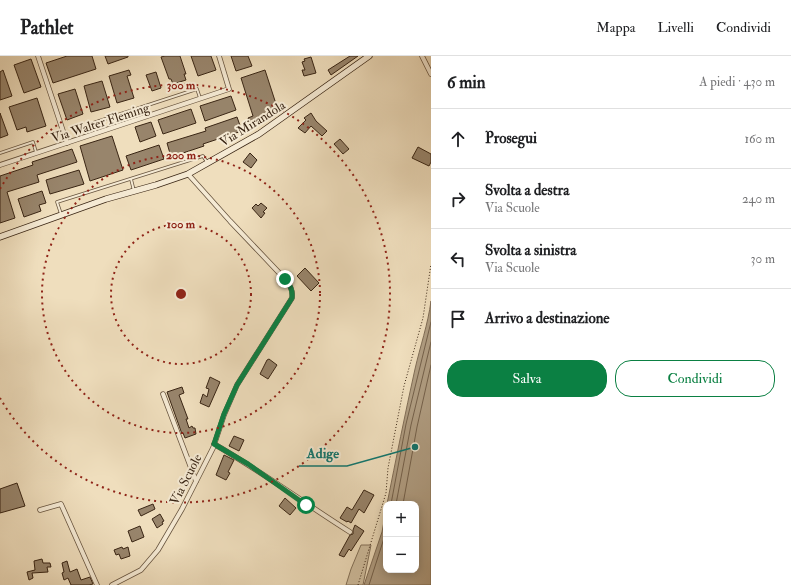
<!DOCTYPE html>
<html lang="it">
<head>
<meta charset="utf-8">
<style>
	body { margin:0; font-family:"IM FELL Double Pica",serif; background:#f6f6f6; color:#202124 }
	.controls { position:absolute; right:12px; bottom:12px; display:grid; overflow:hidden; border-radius:8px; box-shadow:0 2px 10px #0003 }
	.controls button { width:36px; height:36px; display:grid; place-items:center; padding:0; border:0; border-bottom:1px solid #e0e0e0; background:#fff; color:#202124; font:20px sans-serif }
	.stop { position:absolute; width:12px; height:12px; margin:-9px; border:3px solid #0b8043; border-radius:50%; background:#fff }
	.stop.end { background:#0b8043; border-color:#fff; box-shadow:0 1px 4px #0008 }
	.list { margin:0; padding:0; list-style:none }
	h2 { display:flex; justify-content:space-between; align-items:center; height:52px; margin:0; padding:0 16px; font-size:17px }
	h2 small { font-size:13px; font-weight:400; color:#757577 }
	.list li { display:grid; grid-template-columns:26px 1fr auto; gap:12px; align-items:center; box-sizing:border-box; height:60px; padding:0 16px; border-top:1px solid #e0e0e0 }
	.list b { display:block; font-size:15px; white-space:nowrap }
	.list p { margin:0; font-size:13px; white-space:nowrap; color:#757577 }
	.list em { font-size:13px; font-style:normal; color:#757577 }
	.actions { display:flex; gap:8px; padding:12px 16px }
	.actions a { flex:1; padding:9px 0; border:1px solid #0b8043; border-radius:16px; text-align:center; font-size:14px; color:#0b8043 }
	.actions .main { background:#0b8043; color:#fff }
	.icon { flex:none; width:22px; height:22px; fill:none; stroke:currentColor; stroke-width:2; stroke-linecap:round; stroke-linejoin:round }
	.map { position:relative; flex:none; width:431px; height:529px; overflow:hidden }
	header { display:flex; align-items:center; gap:24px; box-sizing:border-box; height:56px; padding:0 20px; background:#fff; border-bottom:1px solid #e0e0e0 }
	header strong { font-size:19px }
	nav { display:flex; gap:22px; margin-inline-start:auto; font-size:14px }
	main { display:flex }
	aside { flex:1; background:#fff }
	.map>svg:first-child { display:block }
</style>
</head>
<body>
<header>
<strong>Pathlet</strong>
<nav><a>Mappa</a><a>Livelli</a><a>Condividi</a></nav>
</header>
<main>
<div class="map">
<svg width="431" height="529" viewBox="0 0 431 529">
	<rect width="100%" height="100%" fill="#efdebd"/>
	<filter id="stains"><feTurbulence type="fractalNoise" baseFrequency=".005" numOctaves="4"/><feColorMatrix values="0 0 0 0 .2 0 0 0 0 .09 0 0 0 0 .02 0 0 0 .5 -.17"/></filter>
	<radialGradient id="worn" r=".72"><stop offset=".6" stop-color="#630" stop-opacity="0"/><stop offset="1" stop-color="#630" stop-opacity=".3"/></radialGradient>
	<path fill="#d0bfa0" stroke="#84725a" d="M361,489H371L363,529H346L351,513Z"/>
	<path fill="#b19f84" stroke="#816e57" d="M431,245V529H364L382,476L386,455V514H416V448H387C396,403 405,358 415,313C420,291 428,268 431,245Z"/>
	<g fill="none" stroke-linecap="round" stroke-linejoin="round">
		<g stroke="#75624c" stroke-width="1">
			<path d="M391,448L406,368L431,266"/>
			<path d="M396,448L411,369L431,286"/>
			<path d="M403,448L417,371L431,309"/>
			<path d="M369,529L386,476"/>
		</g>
	</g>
	<g fill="#98856c" stroke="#392514">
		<path d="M67,0H92L96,13L53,27L46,7Z"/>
		<path d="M105,0H128V1L108,8Z"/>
		<path d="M165,0H180L186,18H184L186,24L173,28L171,23H169L161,1Z"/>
		<path d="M191,0H211L216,14L198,20Z"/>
		<path d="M231,0H248L252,10L236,15Z"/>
		<path d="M350,0H358L331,19L328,14Z"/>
		<path d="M311,1L316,17L304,20L302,14H305L302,6L305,5L304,3Z"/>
		<path d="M31,3L41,31L24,37L14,9Z"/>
		<path d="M3,14L12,40L0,44V16Z"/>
		<path d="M129,14L131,19L127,20L134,42L117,47L109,20Z"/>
		<path d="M265,14L277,51L268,55L269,58L261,60L263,65L250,69L248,62L253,60L241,22Z"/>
		<path d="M156,16L161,32L152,35L146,19Z"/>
		<path d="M102,25L110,51L91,56L84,30Z"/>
		<path d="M75,33L83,58L67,64L58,38Z"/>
		<path d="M231,40L236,54L205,65L200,50Z"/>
		<path d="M37,42L46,70L27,76L26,71L17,74L9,51Z"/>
		<path d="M191,53L196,67L163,78L158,64Z"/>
		<path d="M0,57L8,79L0,82Z"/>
		<path d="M311,57L316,65L327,75L322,80L311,70L305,77L298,72L306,64L304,62Z"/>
		<path d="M237,61L242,75L203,88L204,90L171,101L167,87L206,75L205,72Z"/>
		<path d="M151,66L156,80L140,86L135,71Z"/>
		<path d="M112,80L123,114L90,125L80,90Z"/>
		<path d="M340,83L349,93L343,98L334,88Z"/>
		<path d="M159,89L164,103L131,114L126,100Z"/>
		<path d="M418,91L431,98V106L429,110L412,102Z"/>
		<path d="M72,93L77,106L37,119L39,126L7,136L15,162L0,167V120L33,109L32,106Z"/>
		<path d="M250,97L257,104L251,112L243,106Z"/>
		<path d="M79,114L84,128L50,138L46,124Z"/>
		<path d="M42,135L46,147L39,149L41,155L24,161L18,143Z"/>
		<path d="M261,147L267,152L263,156L265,157L261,162L252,152L256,148L258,150Z"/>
		<path d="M305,212L319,227L311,235L297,220Z"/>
		<path d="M269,303L277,309L268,323L260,318L267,304Z"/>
		<path d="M210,321L220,326L209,351L200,347L203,338L207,341L209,333L206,332Z"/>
		<path d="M182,331L184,337L179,339L188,363H186L189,372L192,370L193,372H195L196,378L185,382L183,377L182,378L167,336Z"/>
		<path d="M234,380L244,384L239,395L229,390Z"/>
		<path d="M224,399L234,404L228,416L230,417L226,424L216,419Z"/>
		<path d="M17,427L25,450L0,457V433Z"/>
		<path d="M364,434L374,439L364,457L359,453L351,467L348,465L347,466L340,462L347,451L352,454Z"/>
		<path d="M285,442L296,452L290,459L279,450Z"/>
		<path d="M153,448L155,453L141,460L138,454Z"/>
		<path d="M160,458L164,465L162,466L163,468L157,472L152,463Z"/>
		<path d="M355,469L364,475L351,495L349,493L344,501L339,499L350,479L353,478V474Z"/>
		<path d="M140,470L144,481L132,486L128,475Z"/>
		<path d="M122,491L123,493L128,491L130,500L121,503L119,498L116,499L114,494Z"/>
		<path d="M42,503L43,507H50L51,511H47L48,516L32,517L33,522L29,524L27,516L35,514L34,505Z"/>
		<path d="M67,505L70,516L77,513L81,524L90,521L93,528L89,529H71L68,522L64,524L62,517L64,516L62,507Z"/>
	</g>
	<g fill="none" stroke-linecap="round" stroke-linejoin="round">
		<g stroke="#66533e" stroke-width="3.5">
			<g id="lane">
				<path d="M145,50L149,60"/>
				<path d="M96,77L93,67L197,33L200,42"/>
				<path d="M0,97L33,86L36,96"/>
				<path d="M131,123L134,135"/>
				<path d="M61,158L57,146L203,100L207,106"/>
			</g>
		</g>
		<g stroke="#66533e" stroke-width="5.5">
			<g id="street">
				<path d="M38,0L67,87"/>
				<path d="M422,0L431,18"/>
				<path d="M0,109L229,33L219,0"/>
				<path d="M163,338L196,425"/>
				<path d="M214,388C261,415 304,447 350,476"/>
				<path d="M40,454L61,448L97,529"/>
				<path d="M112,529L141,514L158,494L182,453L213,392L224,359L237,329L292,242C293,234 290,229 285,223L230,165L188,118"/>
			</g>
		</g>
		<g stroke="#392514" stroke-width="7">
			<path id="secondary" d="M0,181L106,143L156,129L188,118L259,78L369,0"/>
		</g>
		<path stroke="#392514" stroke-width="1" stroke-dasharray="1 2" stroke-linecap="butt" d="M358,529L386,437L388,412L404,330L423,262L431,208"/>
		<use href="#lane" stroke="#f5ead4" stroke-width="2"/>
		<use href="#street" stroke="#f5ead4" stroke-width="4"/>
		<use href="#secondary" stroke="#f5ead4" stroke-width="5.5"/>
	</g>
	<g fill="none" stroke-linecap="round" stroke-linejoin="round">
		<path stroke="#0b8043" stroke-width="5" d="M285,223C290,229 293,234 292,242L237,329L224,358L214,388L248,408L306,449"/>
	</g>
	<g fill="none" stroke="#8f2418" stroke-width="2" stroke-dasharray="2 4">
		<circle cx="181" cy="238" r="70"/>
		<circle cx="181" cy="238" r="139"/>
		<path d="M0 133A209 209 0 1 1 0 342"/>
	</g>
	<g text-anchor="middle" stroke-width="4" stroke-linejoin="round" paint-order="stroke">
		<g font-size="13" fill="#392514" stroke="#f5ead4">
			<text transform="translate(100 66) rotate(-18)" y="5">Via Walter Fleming</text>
			<text transform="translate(252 67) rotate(-32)" y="5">Via Mirandola</text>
			<text transform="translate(185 423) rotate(-63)" y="5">Via Scuole</text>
		</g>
	</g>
	<circle cx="181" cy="238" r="6" fill="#8f2418" stroke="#f5ead4" stroke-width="2"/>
	<g font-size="12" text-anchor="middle" font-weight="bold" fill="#8f2418" stroke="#f5ead4" stroke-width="4" stroke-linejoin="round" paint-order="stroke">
		<text x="181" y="33">300 m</text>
		<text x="181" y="103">200 m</text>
		<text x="181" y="172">100 m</text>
	</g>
	<path fill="none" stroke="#0f766e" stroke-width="1.5" d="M415 391L347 410H299"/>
	<circle fill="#0f766e" stroke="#f5ead4" stroke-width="1.5" cx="415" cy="391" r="4"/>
	<g font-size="14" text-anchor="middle" font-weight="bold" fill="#0f766e" stroke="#f5ead4" stroke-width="4" stroke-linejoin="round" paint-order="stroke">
		<text x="323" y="402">Adige</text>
	</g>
	<rect width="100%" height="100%" filter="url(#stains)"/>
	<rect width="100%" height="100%" fill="url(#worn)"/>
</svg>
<div class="controls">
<button>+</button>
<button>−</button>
</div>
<div class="stop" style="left:306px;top:449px"></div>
<div class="stop end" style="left:285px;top:223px"></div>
</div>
<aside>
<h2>6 min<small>A piedi · 430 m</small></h2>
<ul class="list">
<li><svg class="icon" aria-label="ahead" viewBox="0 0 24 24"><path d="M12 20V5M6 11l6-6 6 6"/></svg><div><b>Prosegui</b></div><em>160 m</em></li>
<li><svg class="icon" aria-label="right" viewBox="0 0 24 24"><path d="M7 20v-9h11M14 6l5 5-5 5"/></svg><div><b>Svolta a destra</b><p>Via Scuole</p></div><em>240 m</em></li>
<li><svg class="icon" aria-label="left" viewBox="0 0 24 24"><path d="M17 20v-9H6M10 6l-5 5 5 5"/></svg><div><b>Svolta a sinistra</b><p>Via Scuole</p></div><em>30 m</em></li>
<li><svg class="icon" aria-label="arrive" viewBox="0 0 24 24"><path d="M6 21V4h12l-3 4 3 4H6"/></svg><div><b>Arrivo a destinazione</b></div></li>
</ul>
<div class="actions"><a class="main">Salva</a><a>Condividi</a></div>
</aside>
</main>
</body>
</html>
